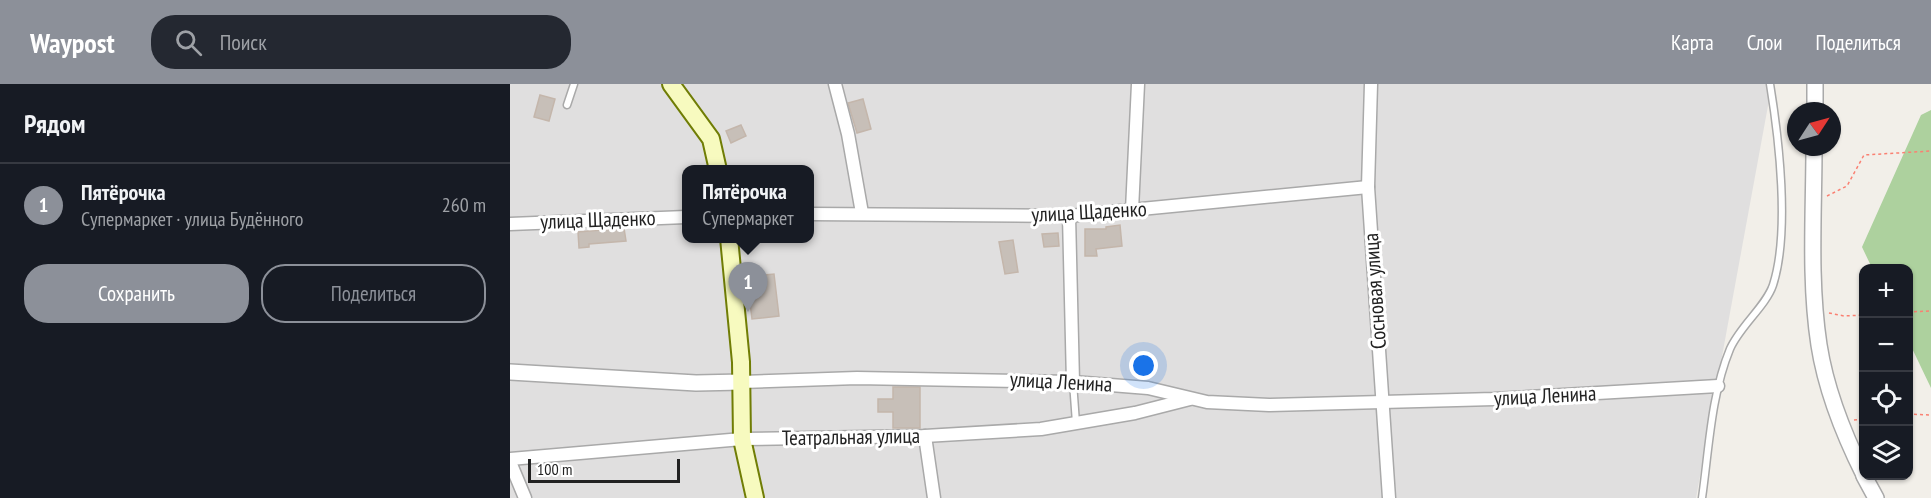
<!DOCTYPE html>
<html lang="ru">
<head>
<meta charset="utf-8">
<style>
	body { margin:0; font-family:"PT Sans Narrow",sans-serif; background:#242831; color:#f1f3f6 }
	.controls { position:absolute; right:18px; bottom:18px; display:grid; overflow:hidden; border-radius:12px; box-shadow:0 2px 4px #0004 }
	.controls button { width:54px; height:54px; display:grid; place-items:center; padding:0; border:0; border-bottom:2px solid #363941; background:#171b24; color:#f1f3f6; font:30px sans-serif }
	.compass { position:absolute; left:1277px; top:18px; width:54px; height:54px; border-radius:50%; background:#171b24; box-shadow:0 2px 4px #0004; rotate:54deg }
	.scale { position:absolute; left:18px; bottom:15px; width:152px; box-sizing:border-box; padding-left:6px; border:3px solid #222; border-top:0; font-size:16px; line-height:21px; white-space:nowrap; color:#222; -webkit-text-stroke:4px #fff; paint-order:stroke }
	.you { position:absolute; left:634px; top:282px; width:21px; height:21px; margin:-15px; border:4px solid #fff; border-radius:50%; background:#1a73e8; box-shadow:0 0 0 9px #1a73e833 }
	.badge { display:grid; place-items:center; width:39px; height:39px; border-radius:50%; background:#8c9099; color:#fff; font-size:20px; font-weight:700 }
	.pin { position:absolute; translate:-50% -50px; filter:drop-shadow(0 2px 3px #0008) }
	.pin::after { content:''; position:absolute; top:32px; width:21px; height:18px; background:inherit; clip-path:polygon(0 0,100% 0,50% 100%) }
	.popup { position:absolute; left:172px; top:81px; width:132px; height:78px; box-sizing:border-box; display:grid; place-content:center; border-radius:12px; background:#171b24; filter:drop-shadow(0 2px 4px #0005); font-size:20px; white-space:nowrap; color:#9ea1a6 }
	.popup b { font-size:22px; color:#f1f3f6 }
	.popup::after { content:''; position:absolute; left:50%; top:100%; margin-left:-12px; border:12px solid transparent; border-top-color:#171b24 }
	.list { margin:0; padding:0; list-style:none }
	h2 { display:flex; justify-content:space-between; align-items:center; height:78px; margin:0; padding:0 24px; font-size:26px }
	h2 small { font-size:20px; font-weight:400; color:#9ea1a6 }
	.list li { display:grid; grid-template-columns:39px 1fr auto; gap:18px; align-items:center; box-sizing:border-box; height:84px; padding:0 24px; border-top:2px solid #363941 }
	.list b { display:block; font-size:22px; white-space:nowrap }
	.list p { margin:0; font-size:20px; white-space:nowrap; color:#9ea1a6 }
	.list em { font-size:20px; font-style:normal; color:#9ea1a6 }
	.actions { display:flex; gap:12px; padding:18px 24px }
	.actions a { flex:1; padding:14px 0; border:2px solid #8c9099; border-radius:24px; text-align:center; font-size:21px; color:#8c9099 }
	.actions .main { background:#8c9099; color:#fff }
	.icon { flex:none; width:33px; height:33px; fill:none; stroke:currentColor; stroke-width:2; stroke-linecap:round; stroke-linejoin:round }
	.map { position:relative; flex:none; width:1421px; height:414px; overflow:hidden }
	header { display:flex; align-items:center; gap:36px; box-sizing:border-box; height:84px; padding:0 30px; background:#8c9099; color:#fff }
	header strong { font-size:28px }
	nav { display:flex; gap:33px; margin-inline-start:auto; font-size:21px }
	.search { width:420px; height:54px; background:#242831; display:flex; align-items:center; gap:15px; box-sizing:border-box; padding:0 21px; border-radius:24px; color:#9ea1a6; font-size:22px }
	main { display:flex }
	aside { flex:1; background:#171b24 }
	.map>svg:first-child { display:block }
</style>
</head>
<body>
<header>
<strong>Waypost</strong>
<div class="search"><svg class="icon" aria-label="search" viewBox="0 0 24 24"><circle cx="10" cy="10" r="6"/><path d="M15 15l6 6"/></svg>Поиск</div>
<nav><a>Карта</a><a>Слои</a><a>Поделиться</a></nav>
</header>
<main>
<aside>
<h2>Рядом<small></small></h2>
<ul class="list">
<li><span class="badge">1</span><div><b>Пятёрочка</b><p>Супермаркет · улица Будённого</p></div><em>260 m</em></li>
</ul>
<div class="actions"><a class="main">Сохранить</a><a>Поделиться</a></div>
</aside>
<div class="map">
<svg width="1421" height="414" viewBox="0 0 1421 414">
	<rect width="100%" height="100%" fill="#f2efe9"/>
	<path fill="#e0dfdf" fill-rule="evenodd" d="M0,0H1262L1186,414H0ZM176,86H300V154H176Z"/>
	<path fill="#add19e" d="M1421,26V304L1399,258L1398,184H1362L1352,163L1411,31Z"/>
	<g fill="#c7bfb8" stroke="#c4b6ab" stroke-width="1.5">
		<path d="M30,11L45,15L39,37L24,33Z"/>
		<path d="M353,15L361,45L347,49L338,19Z"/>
		<path d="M231,41L236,52L221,59L216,47Z"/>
		<path d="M610,141L612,162L586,165L587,172H575V145H596V143Z"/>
		<path d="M114,144L116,157L79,160V163L69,164L68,148Z"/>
		<path d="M548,149L549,162L534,163L532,150Z"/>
		<path d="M503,156L508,188L495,190L489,158Z"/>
		<path d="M264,190L269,232L242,235L237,193Z"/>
		<path d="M383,303H410V344H383V328H368V315H383Z"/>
	</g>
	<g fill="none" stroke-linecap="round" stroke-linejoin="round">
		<g stroke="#a9a9a9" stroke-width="9">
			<g id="service">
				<path d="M57,21L64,0"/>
				<path d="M563,298L566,339"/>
				<path d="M1192,414C1199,365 1201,311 1220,265C1230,242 1256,222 1263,201C1280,148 1269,55 1260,0"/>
			</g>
		</g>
		<g stroke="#a9a9a9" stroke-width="15">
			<g id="minor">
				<path d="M325,0L338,50L352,129"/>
				<path d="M861,0L858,103L879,414"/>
				<path d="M622,126L628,0"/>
				<path d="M300,130L559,132L858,103"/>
				<path d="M559,132L563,298"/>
				<path d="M0,140L176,133"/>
				<path d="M232,298L347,294L563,298L638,304L697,318L759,321L984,315L1208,302"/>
				<path d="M415,352L424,414"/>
				<path d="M0,375L232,355L415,352L531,345L625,329L680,315"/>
				<path d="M0,378L15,414"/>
			</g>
		</g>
		<g stroke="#a9a9a9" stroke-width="18">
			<g id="tertiary">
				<path d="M1305,27V0"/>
				<path d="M1304,63C1304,128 1299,196 1309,261C1316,306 1334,351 1354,391"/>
				<path d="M0,288L186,299L232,298"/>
				<path d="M1354,392L1366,414"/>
			</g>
		</g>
		<g stroke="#707d05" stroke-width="20">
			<g id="secondary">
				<path d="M161,0L201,55L208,86"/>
				<path d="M219,154L231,278L232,355L245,414"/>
			</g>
		</g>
		<g stroke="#fa8072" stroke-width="1.5" stroke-dasharray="3 3" stroke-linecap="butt">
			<path d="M1317,112L1337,102L1354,71L1421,67"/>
			<path d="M1398,228L1421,227"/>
			<path d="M1319,229L1334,232L1354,231"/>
			<path d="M1398,330L1421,331"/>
			<path d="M1344,336L1354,335"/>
		</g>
		<use href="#service" stroke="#fff" stroke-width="6"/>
		<use href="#minor" stroke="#fff" stroke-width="12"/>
		<use href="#tertiary" stroke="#fff" stroke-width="15"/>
		<use href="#secondary" stroke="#f7fabf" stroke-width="16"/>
	</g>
	<g text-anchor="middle" stroke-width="6" stroke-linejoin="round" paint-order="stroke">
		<g font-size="21" fill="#222" stroke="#fff">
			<text transform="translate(579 128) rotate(-3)" y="7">улица Щаденко</text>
			<text transform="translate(88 136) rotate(-2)" y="7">улица Щаденко</text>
			<text transform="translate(865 207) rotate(-94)" y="7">Сосновая улица</text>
			<text transform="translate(551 298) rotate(3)" y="7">улица Ленина</text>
			<text transform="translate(1035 312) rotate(-3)" y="7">улица Ленина</text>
			<text transform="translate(341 353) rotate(-1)" y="7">Театральная улица</text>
		</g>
	</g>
</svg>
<div class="controls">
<button>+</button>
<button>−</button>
<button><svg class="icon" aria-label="locate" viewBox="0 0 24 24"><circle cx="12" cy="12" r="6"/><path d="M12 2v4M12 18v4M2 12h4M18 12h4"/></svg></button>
<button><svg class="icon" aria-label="layers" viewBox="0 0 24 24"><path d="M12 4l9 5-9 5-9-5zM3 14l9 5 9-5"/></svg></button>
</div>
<svg class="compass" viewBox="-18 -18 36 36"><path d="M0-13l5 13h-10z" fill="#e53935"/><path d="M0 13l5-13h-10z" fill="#9ea1a6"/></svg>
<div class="scale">100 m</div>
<div class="you"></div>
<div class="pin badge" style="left:238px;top:228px">1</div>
<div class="popup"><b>Пятёрочка</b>Супермаркет</div>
</div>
</main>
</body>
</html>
